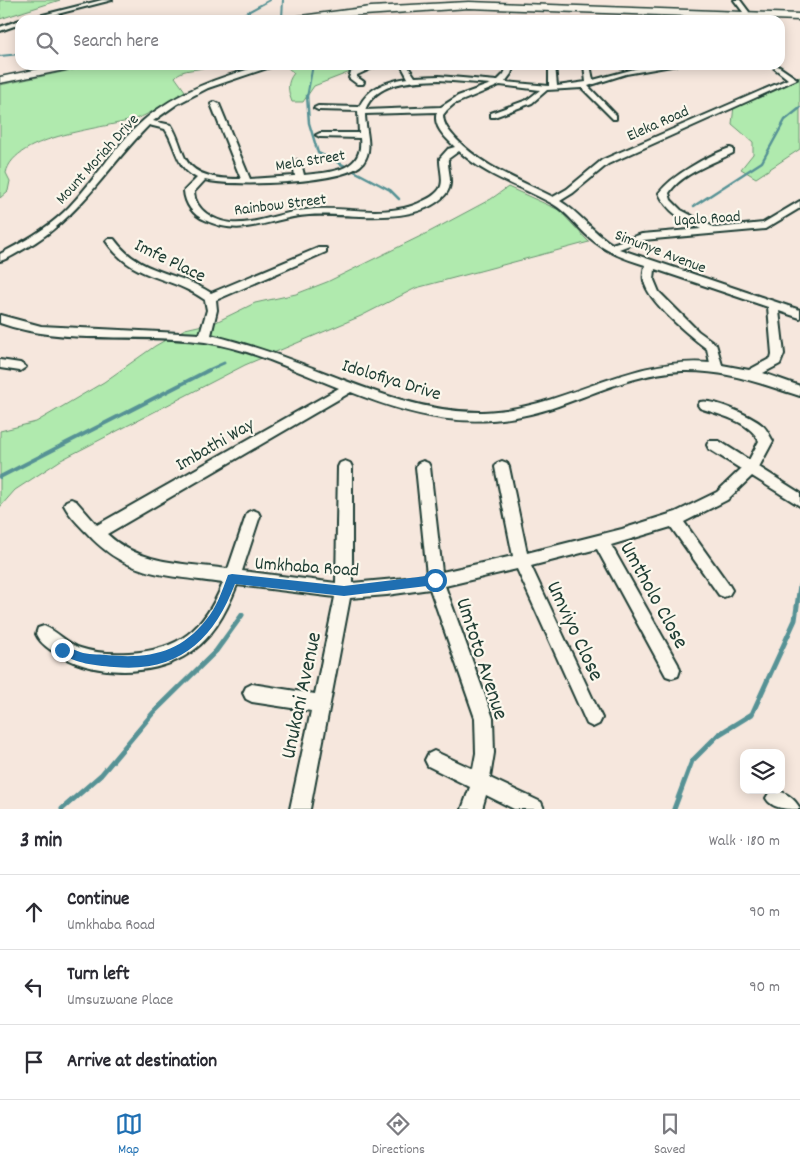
<!DOCTYPE html>
<html lang="en">
<head>
<meta charset="utf-8">
<style>
	body { margin:0; font-family:Dekko,sans-serif; background:#f2f2f3; color:#2b2b33 }
	.controls { position:absolute; right:15px; bottom:15px; display:grid; overflow:hidden; border-radius:10px; box-shadow:0 2px 12px #0003 }
	.controls button { width:45px; height:45px; display:grid; place-items:center; padding:0; border:0; border-bottom:1px solid #e1e1e2; background:#fff; color:#2b2b33; font:25px sans-serif }
	.stop { position:absolute; width:15px; height:15px; margin:-11px; border:4px solid #1f6fb2; border-radius:50%; background:#fff }
	.stop.end { background:#1f6fb2; border-color:#fff; box-shadow:0 1px 5px #0008 }
	.list { margin:0; padding:0; list-style:none }
	h2 { display:flex; justify-content:space-between; align-items:center; height:65px; margin:0; padding:0 20px; font-size:21px }
	h2 small { font-size:16px; font-weight:400; color:#7c7c81 }
	.list li { display:grid; grid-template-columns:32px 1fr auto; gap:15px; align-items:center; box-sizing:border-box; height:75px; padding:0 20px; border-top:1px solid #e1e1e2 }
	.list b { display:block; font-size:19px; white-space:nowrap }
	.list p { margin:0; font-size:16px; white-space:nowrap; color:#7c7c81 }
	.list em { font-size:16px; font-style:normal; color:#7c7c81 }
	.icon { flex:none; width:28px; height:28px; fill:none; stroke:currentColor; stroke-width:2; stroke-linecap:round; stroke-linejoin:round }
	.map { position:relative; flex:none; width:800px; height:809px; overflow:hidden }
	.search { position:absolute; background:#fff; box-shadow:0 2px 12px #0003; left:15px; right:15px; top:15px; height:55px; display:flex; align-items:center; gap:12px; box-sizing:border-box; padding:0 18px; border-radius:15px; color:#7c7c81; font-size:19px }
	.sheet { height:290px; background:#fff }
	nav { display:flex; justify-content:space-around; align-items:center; box-sizing:border-box; height:70px; border-top:1px solid #e1e1e2; background:#fff; font-size:14px; color:#7c7c81 }
	nav a { display:grid; justify-items:center; gap:2px }
	nav .on { color:#1f6fb2 }
	.map>svg:first-child { display:block }
</style>
</head>
<body>
<div class="map">
<svg width="800" height="809" viewBox="0 0 800 809">
	<rect width="100%" height="100%" fill="#f6e7dd"/>
	<filter id="ink" filterUnits="userSpaceOnUse"><feTurbulence type="fractalNoise" baseFrequency=".02" numOctaves="2"/><feDisplacementMap in="SourceGraphic" scale="10" xChannelSelector="R" yChannelSelector="G"/><feConvolveMatrix kernelMatrix="1 2 1 2 8 2 1 2 1" color-interpolation-filters="sRGB"/></filter>
	<g filter="url(#ink)">
		<g fill="#b0eaae" stroke="#689471">
			<path d="M0,0H60L0,19Z"/>
			<path d="M96,65H209C199,72 183,67 175,77L185,91C171,99 153,113 138,118C107,129 14,134 6,173L10,181L8,191L0,198V85Z"/>
			<path d="M293,65H368L314,86L303,102H292C288,91 286,83 294,73L288,68Z"/>
			<path d="M800,77V149L756,178L741,169L753,154V142L732,124L734,106Z"/>
			<path d="M508,187L559,210L589,242L416,288L361,316L245,365L61,460L15,490L0,507V431L36,422L104,382L155,346L185,329L216,322L255,303L296,294L327,282L431,231L491,199Z"/>
		</g>
		<g fill="none" stroke-linecap="round" stroke-linejoin="round">
			<g stroke="#569295" stroke-width="2">
				<path d="M282,18L283,0"/>
				<path d="M213,20L244,14L270,0"/>
				<path d="M0,56L20,54"/>
				<path d="M307,97L313,65"/>
			</g>
			<g stroke="#569295" stroke-width="2.5">
				<path d="M307,95L309,123L318,153L345,166"/>
				<path d="M354,171L390,190L399,199"/>
				<path d="M694,206L762,162L785,120L800,108"/>
			</g>
			<path stroke="#569295" stroke-width="3" d="M206,371L224,363"/>
			<path stroke="#569295" stroke-width="4" d="M0,477L209,370"/>
			<g stroke="#569295" stroke-width="5">
				<path d="M62,809L101,775L153,713L216,651L242,615"/>
				<path d="M674,809L692,761L718,735L752,714L795,620L800,585"/>
			</g>
			<g stroke="#1f3d34" stroke-width="4">
				<g id="minor">
					<path d="M102,0H112L34,20H23Z"/>
					<path d="M734,0H740L749,12L746,20H740L743,12Z"/>
					<path d="M20,20V24L0,31V27Z"/>
					<path d="M265,65H276L208,88L177,104L153,121L171,125C178,136 180,147 185,158C195,178 222,179 241,179L211,104L215,102L219,104L250,179L294,176H295L293,163L297,160L301,163L304,175C329,172 364,172 360,138L320,137L316,135L320,133H359L358,111L318,110L314,108L318,106L359,107C368,87 388,81 408,78L401,65H407L415,77L439,76L497,81L504,74L508,65H514L511,74L505,82L549,86V65H555L557,86L586,82L584,65H590L593,80L642,67L677,65L626,74L588,86L616,115V119H613L582,88L547,90L532,103L494,117H491V113L527,100L540,90L500,85L454,104L447,110L443,115C443,125 450,132 456,139C484,168 518,179 553,197L567,189L602,160L788,79L774,68V66H778L797,79L608,164L573,193L560,201C580,213 592,232 612,244L642,234L701,229C684,221 667,212 659,193C672,175 709,155 730,148L733,149V153C712,164 682,173 669,193L671,200L681,210L715,228L763,223L800,201V208L765,229L643,240L619,249L800,310V318L779,311L784,354L780,364L763,373L800,386V396C758,383 727,370 682,371C638,373 598,392 558,406C482,432 424,421 351,392L107,534C140,565 185,563 228,569L246,516L248,512L253,510L258,512L260,516L242,571L336,583L338,467L340,463L345,461L350,463L352,467V583L417,577L427,575L416,467L418,463L423,461L428,463L430,467L442,572L513,556L495,467L497,463L502,461L507,463L509,467L527,553L622,529L676,512L717,492L741,469L709,449L707,445L709,441H719L749,460L759,441C750,421 719,415 700,408L698,405L700,402C711,398 752,416 762,425C767,429 769,435 773,441L759,467L800,493V506L752,476L727,500L684,522L729,585L732,590L729,595L724,597L719,595L671,527L611,545L678,664L680,670L678,676L672,678L666,676L597,549L531,566L599,712L602,718L599,724L593,727L587,724L517,569L445,586L493,718L494,753L490,778L541,802L544,809H514L486,795L482,809H462L470,787L428,766L425,760L428,754L434,751L473,769L476,753L475,718L430,589L387,595L350,598L310,809H290L311,711L252,702L246,699L243,693L246,687L252,684L315,694L335,597L237,585C226,613 211,642 183,657C145,678 87,675 51,650C45,646 39,641 36,634L38,628L44,626C57,631 66,643 80,648C95,653 113,654 129,653C179,650 204,630 223,583C166,575 126,577 86,532C78,524 69,515 64,505L66,501L71,499L76,501L97,525L339,388C296,371 251,349 205,342C137,332 65,346 0,323V315L41,326L200,334L207,310L205,300C169,274 134,282 106,241L108,239H114C140,275 178,271 211,293L318,248H326V252L216,300L217,310L211,335C243,343 274,353 305,365C362,387 420,413 483,412C562,410 628,356 710,363L707,349C690,336 648,302 644,281C643,276 644,270 645,265C625,259 606,252 590,238C577,227 568,213 553,204C521,186 486,177 459,151L448,159C447,171 455,184 445,195C414,228 348,212 309,215C271,217 244,239 205,220C193,215 185,204 184,191L197,178C175,167 177,147 165,129L149,125C107,167 78,220 24,249C17,253 8,259 0,261V254C23,242 45,230 64,212C93,184 113,147 144,120C178,91 222,76 265,65ZM439,80L491,84L458,96L441,107L365,110C376,81 413,81 439,80ZM437,112C432,126 446,138 455,147L448,149L440,158C439,168 446,183 438,191C433,197 425,200 419,203C382,219 344,205 306,210C281,212 257,225 231,223C214,221 195,210 194,192L205,180C231,187 347,184 363,163C374,149 365,130 365,114ZM655,269L768,307L772,354L771,358L749,370L722,365L716,344L698,331L659,292L654,280Z"/>
					<path d="M370,65H379L357,75V77L364,82L363,84H357L349,78L351,72Z"/>
					<path d="M0,360L20,363L26,367L20,371L0,368Z"/>
					<path d="M771,790C783,790 795,798 800,809C786,809 772,809 766,798Z"/>
				</g>
			</g>
			<g stroke="#1f3d34" stroke-width="3">
				<g id="secondary">
					<path d="M469,2L800,14V20L469,8L289,20L293,17L371,7Z"/>
					<path d="M59,65H79L74,68L0,83V77Z"/>
				</g>
			</g>
			<use href="#minor" fill="#fbf7ec" fill-rule="evenodd"/>
			<use href="#secondary" fill="#fbf7ec" fill-rule="evenodd"/>
		</g>
	</g>
	<path fill="#1f6fb2" d="M232,574L344,586L435,575L440,580L435,585L344,596L235,584C213,641 178,673 114,667C91,665 80,664 58,653V646L62,644C68,647 74,650 80,652C88,655 98,654 106,655C147,659 179,654 206,620C217,607 222,591 228,575Z"/>
	<g text-anchor="middle" stroke-width="4.5" stroke-linejoin="round" paint-order="stroke">
		<g font-size="16" fill="#1f3d34" stroke="#fbf7ec">
			<text transform="translate(657 122) rotate(-24)" y="6">Eleka Road</text>
			<text transform="translate(96 158) rotate(-48)" y="6">Mount Moriah Drive</text>
			<text transform="translate(310 159) rotate(-9)" y="6">Mela Street</text>
			<text transform="translate(280 203) rotate(-7)" y="6">Rainbow Street</text>
			<text transform="translate(707 217) rotate(-4)" y="6">Uqalo Road</text>
			<text transform="translate(661 250) rotate(21)" y="6">Simunye Avenue</text>
		</g>
		<g font-size="19" fill="#1f3d34" stroke="#fbf7ec">
			<text transform="translate(171 259) rotate(26)" y="7">Imfe Place</text>
			<text transform="translate(392 378) rotate(17)" y="7">Idolofiya Drive</text>
			<text transform="translate(214 443) rotate(-30)" y="7">Imbathi Way</text>
			<text transform="translate(307 565) rotate(4)" y="7">Umkhaba Road</text>
		</g>
		<g font-size="22" fill="#1f3d34" stroke="#fbf7ec">
			<text transform="translate(656 594) rotate(61)" y="8">Umtholo Close</text>
			<text transform="translate(577 630) rotate(65)" y="8">Umviyo Close</text>
			<text transform="translate(484 658) rotate(72)" y="8">Umtoto Avenue</text>
			<text transform="translate(299 695) rotate(-78)" y="8">Unukani Avenue</text>
		</g>
	</g>
</svg>
<div class="controls">
<button><svg class="icon" aria-label="layers" viewBox="0 0 24 24"><path d="M12 4l9 5-9 5-9-5zM3 14l9 5 9-5"/></svg></button>
</div>
<div class="stop" style="left:435px;top:580px"></div>
<div class="stop end" style="left:62px;top:650px"></div>
<div class="search"><svg class="icon" aria-label="search" viewBox="0 0 24 24"><circle cx="10" cy="10" r="6"/><path d="M15 15l6 6"/></svg>Search here</div>
</div>
<section class="sheet">
<h2>3 min<small>Walk · 180 m</small></h2>
<ul class="list">
<li><svg class="icon" aria-label="ahead" viewBox="0 0 24 24"><path d="M12 20V5M6 11l6-6 6 6"/></svg><div><b>Continue</b><p>Umkhaba Road</p></div><em>90 m</em></li>
<li><svg class="icon" aria-label="left" viewBox="0 0 24 24"><path d="M17 20v-9H6M10 6l-5 5 5 5"/></svg><div><b>Turn left</b><p>Umsuzwane Place</p></div><em>90 m</em></li>
<li><svg class="icon" aria-label="arrive" viewBox="0 0 24 24"><path d="M6 21V4h12l-3 4 3 4H6"/></svg><div><b>Arrive at destination</b></div></li>
</ul>
</section>
<nav>
<a class="on"><svg class="icon" aria-label="map" viewBox="0 0 24 24"><path d="M3 6l6-2 6 2 6-2v14l-6 2-6-2-6 2zM9 4v14M15 6v14"/></svg>Map</a>
<a><svg class="icon" aria-label="directions" viewBox="0 0 24 24"><path d="M12 3l9 9-9 9-9-9zM9 14v-3h6M13 9l2 2-2 2"/></svg>Directions</a>
<a><svg class="icon" aria-label="saved" viewBox="0 0 24 24"><path d="M7 4h10v16l-5-4-5 4z"/></svg>Saved</a>
</nav>
</body>
</html>
